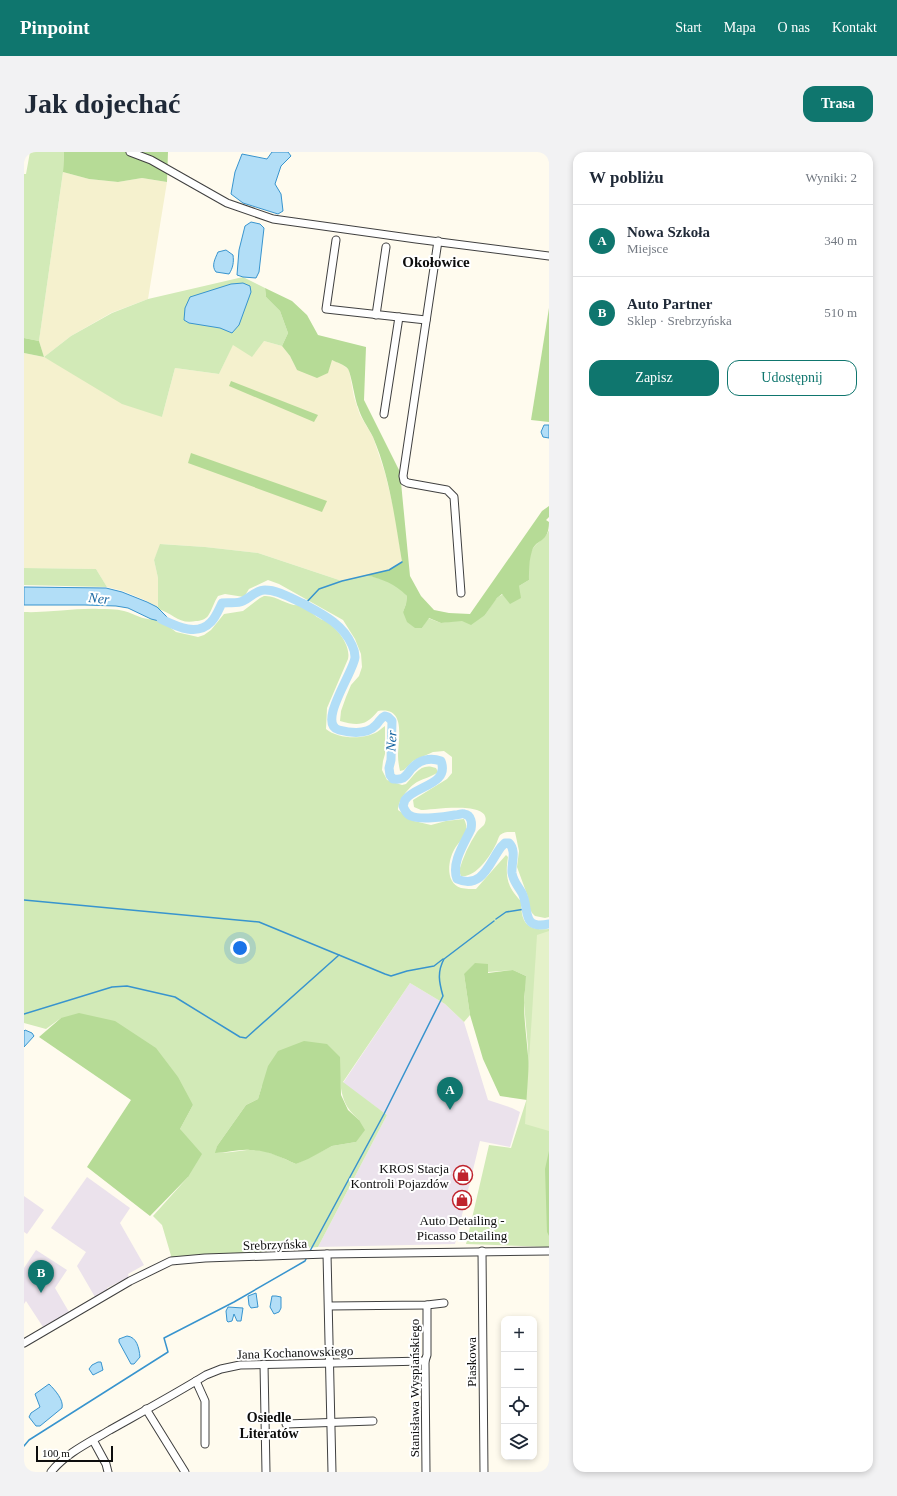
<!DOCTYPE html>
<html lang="pl">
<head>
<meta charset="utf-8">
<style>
	body { margin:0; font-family:Georgia,serif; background:#f2f2f3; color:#1f2937 }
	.controls { position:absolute; right:12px; bottom:12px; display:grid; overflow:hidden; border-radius:8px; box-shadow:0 2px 6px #0003 }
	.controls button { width:36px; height:36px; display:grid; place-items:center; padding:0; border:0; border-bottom:1px solid #e0e1e3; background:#fff; color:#1f2937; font:20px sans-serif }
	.scale { position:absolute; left:12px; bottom:10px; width:77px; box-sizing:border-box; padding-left:4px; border:2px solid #0d0d0d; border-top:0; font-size:11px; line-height:14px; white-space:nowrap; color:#0d0d0d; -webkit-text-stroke:3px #fff; paint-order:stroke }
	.you { position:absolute; left:216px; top:796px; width:14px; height:14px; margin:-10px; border:3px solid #fff; border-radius:50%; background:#1a73e8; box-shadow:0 0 0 6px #1a73e833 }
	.badge { display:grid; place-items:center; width:26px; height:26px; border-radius:50%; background:#0f766e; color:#fff; font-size:13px; font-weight:700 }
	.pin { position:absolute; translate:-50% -33px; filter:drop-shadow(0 1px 2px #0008) }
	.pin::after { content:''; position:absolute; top:21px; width:14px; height:12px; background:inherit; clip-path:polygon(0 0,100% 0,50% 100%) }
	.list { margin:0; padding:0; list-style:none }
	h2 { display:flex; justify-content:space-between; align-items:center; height:52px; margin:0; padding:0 16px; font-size:17px }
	h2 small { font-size:13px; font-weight:400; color:#747a83 }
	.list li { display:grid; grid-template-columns:26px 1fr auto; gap:12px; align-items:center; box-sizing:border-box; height:72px; padding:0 16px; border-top:1px solid #e0e1e3 }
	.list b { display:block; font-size:15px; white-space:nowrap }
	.list p { margin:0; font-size:13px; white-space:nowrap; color:#747a83 }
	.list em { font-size:13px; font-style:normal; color:#747a83 }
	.actions { display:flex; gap:8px; padding:12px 16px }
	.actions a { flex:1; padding:9px 0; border:1px solid #0f766e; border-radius:12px; text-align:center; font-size:14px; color:#0f766e }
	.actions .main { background:#0f766e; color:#fff }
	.icon { flex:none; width:22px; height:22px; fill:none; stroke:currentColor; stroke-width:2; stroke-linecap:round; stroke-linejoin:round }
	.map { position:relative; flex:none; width:525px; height:1320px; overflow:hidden; border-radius:12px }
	header { display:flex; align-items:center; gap:24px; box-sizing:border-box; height:56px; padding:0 20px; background:#0f766e; color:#fff }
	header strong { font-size:19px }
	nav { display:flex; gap:22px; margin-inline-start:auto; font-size:14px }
	.intro { display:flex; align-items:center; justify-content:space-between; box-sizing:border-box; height:96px; padding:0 24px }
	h1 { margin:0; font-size:28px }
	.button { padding:10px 18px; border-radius:12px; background:#0f766e; color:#fff; font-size:14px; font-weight:700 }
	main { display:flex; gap:24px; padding:0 24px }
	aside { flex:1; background:#fff; border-radius:12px; box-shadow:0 2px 6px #0003 }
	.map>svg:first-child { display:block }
</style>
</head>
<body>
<header>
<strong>Pinpoint</strong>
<nav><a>Start</a><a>Mapa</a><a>O nas</a><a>Kontakt</a></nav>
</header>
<div class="intro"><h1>Jak dojechać</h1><a class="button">Trasa</a></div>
<main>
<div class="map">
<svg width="525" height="1320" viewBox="0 0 525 1320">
	<rect width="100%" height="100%" fill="#fffbee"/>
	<g fill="#ebe2ec">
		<path d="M386,831L421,852L440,870L464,948L488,956L496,960L486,995L456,989L431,1092L294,1095L363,963L319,931Z"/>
		<path d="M63,1025L106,1056L96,1071L120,1113L104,1122L105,1125L83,1136V1138L71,1145L53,1114L62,1100L27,1076Z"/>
		<path d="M0,1044L20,1058L3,1082L0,1080Z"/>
		<path d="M12,1098L43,1118L31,1136L45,1160L19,1175L2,1149L0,1152V1116Z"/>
	</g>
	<path fill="#f5f1ce" d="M39,20L65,27L94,30L118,26L143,30L124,147L87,161L47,184L20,205L138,265L151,216L195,222L209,192L240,189L258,194L266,204L273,218L308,208L319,213L325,218L330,245L336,263L349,285L361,321L371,362L378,410L365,418L318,429L234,401L181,395L137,392L130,408L134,426V457L130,455L123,449L99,439L83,435L72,417L0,416V201L20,205L15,189Z"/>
	<g fill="#d2eab7" fill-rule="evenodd">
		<path d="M6,0H40L39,20L15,189L0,186V22H2Z"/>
		<path d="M219,125L241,136L242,145L256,159L264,181L258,194L240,189L228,205L209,193L195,222L151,216L138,265L98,252L20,205L47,184L88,161L124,147Z"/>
		<path d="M525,378V765L521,766L511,764L508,761L505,755L504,745L493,715L495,699L491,680C485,680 481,679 476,683C474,686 473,691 471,694C465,706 451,726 437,724L435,719C439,705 445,692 453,680C455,677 458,675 460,673C473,647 407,658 397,658L390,655L389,648L423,627L428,621V605L420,599L409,600L389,609L380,618L376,619C375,614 374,609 374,604C374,588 383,554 354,559C342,574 334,574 316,569L317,559L322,545L327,533L335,524L338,515L337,502L331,487L319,468L255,432L244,428L225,437L220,445L201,442L194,444C190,450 188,458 184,464C182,467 176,469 172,469C155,473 149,461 134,457V426L130,408L136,392L181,395L234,401L318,429L342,423L362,428L376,436L383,444L382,452L379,460L398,476L404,466L417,471L438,468L461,463C474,444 472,442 495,439V434L505,428C505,419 504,406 508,398C512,390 522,387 525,378Z"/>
		<path d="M0,416L72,417L83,435L0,433Z"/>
		<path d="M240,444C254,443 263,455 277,453C280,457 283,458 287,460C290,462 292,465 295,466C297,468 301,468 303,470C314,477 327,494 324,507L303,556L302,577C314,587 339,588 353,580C356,578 358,576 361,574V602L359,609L358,618L363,628L378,633L382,632C391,622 397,610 412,616L414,620C408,625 400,626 393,630C385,635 374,648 374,658L390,669L407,673L422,669L440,667C442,671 443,675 442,679C440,686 433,692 430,698C424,709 421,731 437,736C442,737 447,737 452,737L482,703L484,705C481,724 483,735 497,749C497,770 502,779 525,777V1095L442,1092L465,993L487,996L505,940L504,896L500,851L502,824L489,818L440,822L446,863L440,870L421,852L386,831L319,930L363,963L294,1095L148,1107L138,1073L129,1064L164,1025L156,977L169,953L37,866L22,877L0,871V460C25,461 50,456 75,457C83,457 92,457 100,459C114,463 119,469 135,467L152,480L174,485L180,483L187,478L200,462L219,459L236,446ZM316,928C318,947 321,955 335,968L332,990L308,994L272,1012C256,1005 241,996 223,998C213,999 203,1001 192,1001L193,994L222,953L234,947L238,934Z"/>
	</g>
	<g fill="#b6db96">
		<path d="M40,0H144L143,30L118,26L94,30L65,27L39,20Z"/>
		<path d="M241,136L268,149L283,163L294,183L342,195L340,248L376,320L386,424L397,444L410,458L425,461L446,462L518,359L525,354V365L522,368L525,370C525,392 512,386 508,399C505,408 505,419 505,428L495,434L497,446L486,452L478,442L473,446L461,463L447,473L438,469L417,471L405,466L398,476H391L383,470L379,460L382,452L383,444C370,431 360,428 342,423L365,418L378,410C371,368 366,325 349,285C344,275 337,266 334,255C331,248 327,221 324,217C320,212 313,211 308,208L304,221L293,226L273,218L266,204L258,194L264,181L256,159L242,145Z"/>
		<path d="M525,156V270L507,268Z"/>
		<path d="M0,186L15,189L20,205L0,201Z"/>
		<path d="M207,229L294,263L290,270L205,234Z"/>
		<path d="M167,301L303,349L298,360L164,311Z"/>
		<path d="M451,811L464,812V821L489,818L502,824C502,833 500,843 500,852C500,881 509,920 503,948L476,944L459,907L446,863L440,822Z"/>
		<path d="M55,861L91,869L132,896L154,925L169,953L156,977L178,1002L164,1025L126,1064L63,1015L107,948L15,885L37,866Z"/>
		<path d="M280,889L303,892L316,905L317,943L324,958L335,968L341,978L332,990L308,994L284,1007L272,1012C257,1005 243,998 226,998C215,997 203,1001 191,1001L193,994L222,953L234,947L244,914L254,899Z"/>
		<path d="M525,999V1084L523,1080L521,1017Z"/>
	</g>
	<path fill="#e4f1c9" d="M525,779V979L501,972L513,783Z"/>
	<g fill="#b2def7" stroke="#3894ce">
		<path d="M248,0H264L267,4L257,14L251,32L257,42L259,59L254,62L219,51L207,42L211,20L218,2L243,7Z"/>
		<path d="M227,70L236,72L240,76L235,120L232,126L219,125L213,123L215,98L221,74Z"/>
		<path d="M202,98L209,103C210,110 209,116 205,122L192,120C187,114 191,107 194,100Z"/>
		<path d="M219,131L226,134L227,140L215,173L208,181L196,176L165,171L160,168L161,156L166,145L207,132Z"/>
		<path d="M520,273H525V286L519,285L517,280Z"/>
		<path d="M0,435L82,436L98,440L123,450L133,455L151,473L127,467L104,456L92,454L61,453H0Z"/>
		<path d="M1,878L8,881L10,884L0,895V879Z"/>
		<path d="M232,1141L234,1155L227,1156L225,1153L224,1144Z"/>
		<path d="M252,1144L257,1145V1156L255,1160L250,1162L246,1155L248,1144Z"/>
		<path d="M204,1155L219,1156L217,1169H213L210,1162L208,1169L204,1170L203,1169L202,1159Z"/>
		<path d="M103,1184C113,1185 115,1196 116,1205L110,1212H107L95,1190V1187Z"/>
		<path d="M74,1210H77L79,1218L69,1223L65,1217L68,1213Z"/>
		<path d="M25,1232C31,1238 40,1248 38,1256L16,1274H12L5,1265L7,1261L16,1255L11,1242Z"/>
	</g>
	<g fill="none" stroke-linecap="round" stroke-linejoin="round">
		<g stroke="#3894ce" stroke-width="1.5">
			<path d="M280,453L295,437L318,429L365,418L378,410"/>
			<path d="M0,748L235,770L361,822L367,824L383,819L410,814L419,807"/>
			<path d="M472,767L482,760L501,757"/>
			<path d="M0,862L88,835L103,834L151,845L216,885L222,886L315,803"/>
			<path d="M286,1099L360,962L419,844C415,830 413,820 420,807L470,769"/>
			<path d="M0,1294L5,1288L144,1200L140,1186L210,1150L281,1109L283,1105"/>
		</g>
		<path stroke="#b2def7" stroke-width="9" d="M137,467C152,474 173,485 187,470C192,465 195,457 198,451C205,450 213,452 219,449C227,445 232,438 241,438C254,438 267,446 278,451C298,462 318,471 328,493C330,497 331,501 331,505C331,518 292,572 315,578C327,581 343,583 352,573C356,569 356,566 361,564L364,565L368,569L367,608L365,616L366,623L369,627C372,627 375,628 379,626C382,624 385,620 387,617C395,608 406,605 417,609C426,633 390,634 381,648C380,650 380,652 379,654C381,658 382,662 387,664C396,668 420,665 431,663C434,663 438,661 440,662C448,663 448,672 447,677C440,692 427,711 433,727C458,738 465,711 477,695L481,691H485C493,699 487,711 488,721C489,729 494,734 498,741C506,756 496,778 525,772"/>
		<g stroke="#404040" stroke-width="9">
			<g id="minor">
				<path d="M106,0L127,8L203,51L249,67L392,87L525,104"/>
				<path d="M312,88L302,157L402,168"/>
				<path d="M414,89L379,324L380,329L384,331L423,338L430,345L437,441"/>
				<path d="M352,163L362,95"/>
				<path d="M360,262L375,165"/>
				<path d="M458,1099L460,1320"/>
				<path d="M303,1102L308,1320"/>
				<path d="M305,1154L403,1153L420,1151"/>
				<path d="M0,1191L106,1129L147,1109L181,1106L303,1102L525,1099"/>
				<path d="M240,1212L242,1320"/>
				<path d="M172,1229L181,1249V1292"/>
				<path d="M122,1257L161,1320"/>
				<path d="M262,1272L349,1269"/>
				<path d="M69,1288L82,1312L84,1320"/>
				<path d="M27,1320C42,1301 66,1290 86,1278C118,1260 151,1242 182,1223L197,1217L216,1213L401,1209"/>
				<path d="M402,1320L401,1209L403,1203V1153"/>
			</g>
		</g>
		<use href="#minor" stroke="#fff" stroke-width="7"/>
	</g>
	<defs>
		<g id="shop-ring" transform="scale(1)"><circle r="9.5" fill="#fff" stroke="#bf242d" stroke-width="1.5"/><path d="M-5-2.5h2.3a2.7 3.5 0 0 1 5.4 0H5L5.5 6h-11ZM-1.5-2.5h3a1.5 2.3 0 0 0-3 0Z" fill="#bf242d"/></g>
	</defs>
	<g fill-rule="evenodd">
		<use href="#shop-ring" x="439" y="1023"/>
		<use href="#shop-ring" x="438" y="1048"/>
	</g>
	<g text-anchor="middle" stroke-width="4" stroke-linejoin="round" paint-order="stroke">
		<g font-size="13" fill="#0d0d0d" stroke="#fff" text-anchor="end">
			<text x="425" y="1021">KROS Stacja<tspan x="425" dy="15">Kontroli Pojazdów</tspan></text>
			<text x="438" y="1073" text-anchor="middle">Auto Detailing -<tspan x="438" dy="15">Picasso Detailing</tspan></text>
		</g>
		<g font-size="13" fill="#0d0d0d" stroke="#fff">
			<text transform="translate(251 1092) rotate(-2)" y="5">Srebrzyńska</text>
			<text transform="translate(271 1200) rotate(-2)" y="5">Jana Kochanowskiego</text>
			<text transform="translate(447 1210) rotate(-90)" y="5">Piaskowa</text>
			<text transform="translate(390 1236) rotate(-90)" y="5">Stanisława Wyspiańskiego</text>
		</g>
		<g font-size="14" font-style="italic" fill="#1565a1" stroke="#fff">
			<text transform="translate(75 446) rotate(5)" y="5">Ner</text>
			<text transform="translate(367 589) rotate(-86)" y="5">Ner</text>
		</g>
		<g font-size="14" font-weight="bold" fill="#0d0d0d" stroke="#fff">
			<text x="245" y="1270">Osiedle<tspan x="245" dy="16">Literatów</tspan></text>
		</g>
		<g font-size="15" font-weight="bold" fill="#0d0d0d" stroke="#fff">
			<text x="412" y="115">Okołowice</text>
		</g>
	</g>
</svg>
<div class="controls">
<button>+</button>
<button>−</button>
<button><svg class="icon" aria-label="locate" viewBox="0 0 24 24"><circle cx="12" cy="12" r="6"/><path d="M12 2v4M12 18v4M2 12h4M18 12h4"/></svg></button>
<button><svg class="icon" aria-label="layers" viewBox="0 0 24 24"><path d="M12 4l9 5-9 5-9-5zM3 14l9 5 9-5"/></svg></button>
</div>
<div class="scale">100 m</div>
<div class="you"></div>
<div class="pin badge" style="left:426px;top:958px">A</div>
<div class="pin badge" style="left:17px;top:1141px">B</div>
</div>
<aside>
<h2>W pobliżu<small>Wyniki: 2</small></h2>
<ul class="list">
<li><span class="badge">A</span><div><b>Nowa Szkoła</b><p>Miejsce</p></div><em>340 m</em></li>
<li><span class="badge">B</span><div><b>Auto Partner</b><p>Sklep · Srebrzyńska</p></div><em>510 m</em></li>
</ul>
<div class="actions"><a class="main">Zapisz</a><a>Udostępnij</a></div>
</aside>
</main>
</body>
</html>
